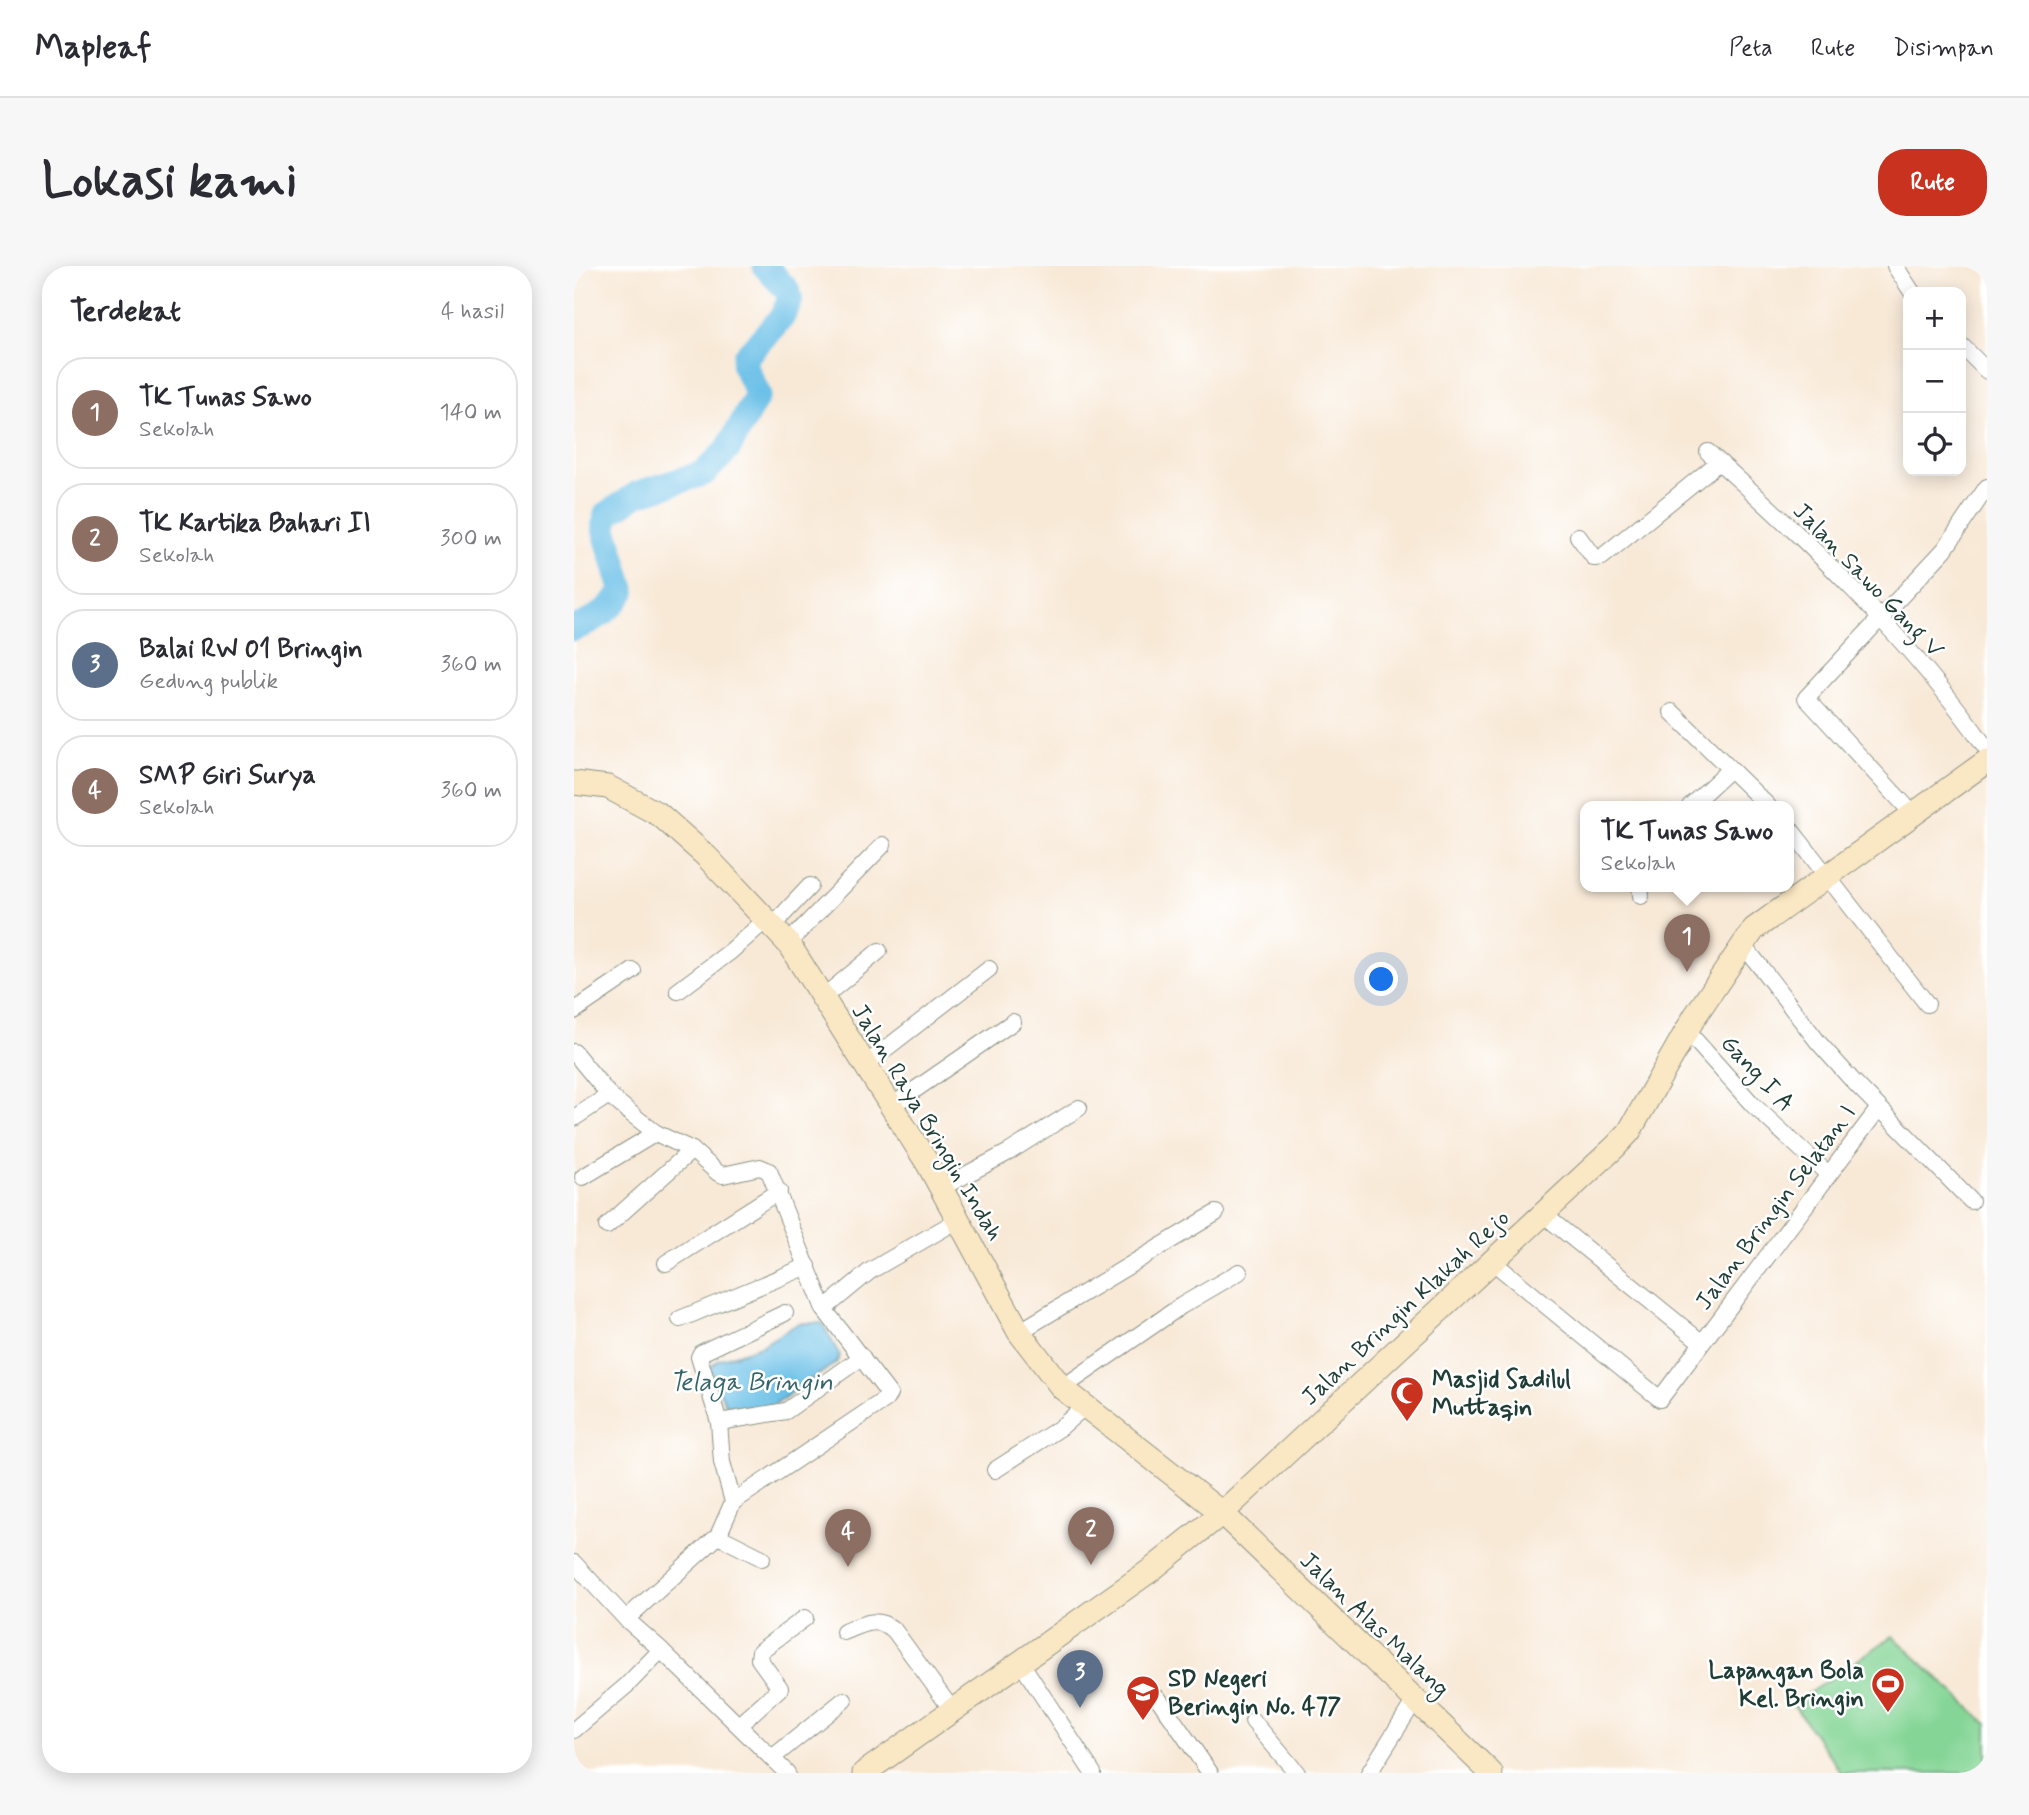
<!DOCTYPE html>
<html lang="id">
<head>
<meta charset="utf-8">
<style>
	body { margin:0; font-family:Mynerve,sans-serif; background:#f7f7f7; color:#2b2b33 }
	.controls { position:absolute; right:21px; top:21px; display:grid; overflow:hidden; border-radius:14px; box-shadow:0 4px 18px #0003 }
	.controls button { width:63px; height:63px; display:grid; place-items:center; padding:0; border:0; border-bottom:2px solid #e1e1e2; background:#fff; color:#2b2b33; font:35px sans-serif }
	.you { position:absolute; left:808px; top:714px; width:24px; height:24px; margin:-18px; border:5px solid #fff; border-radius:50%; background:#1a73e8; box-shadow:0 0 0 10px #1a73e833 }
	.badge { display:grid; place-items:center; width:46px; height:46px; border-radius:50%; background:#c8321e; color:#fff; font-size:23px; font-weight:700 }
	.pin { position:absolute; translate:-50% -58px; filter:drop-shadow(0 2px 4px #0008) }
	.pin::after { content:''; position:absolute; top:37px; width:24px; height:21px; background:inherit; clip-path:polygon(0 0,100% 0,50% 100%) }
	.popup { position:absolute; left:1006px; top:535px; width:214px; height:91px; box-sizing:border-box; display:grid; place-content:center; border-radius:14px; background:#fff; filter:drop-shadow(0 2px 5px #0005); font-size:23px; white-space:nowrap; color:#7c7c81 }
	.popup b { font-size:26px; color:#2b2b33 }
	.popup::after { content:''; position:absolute; left:50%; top:100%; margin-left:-14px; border:14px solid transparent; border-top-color:#fff }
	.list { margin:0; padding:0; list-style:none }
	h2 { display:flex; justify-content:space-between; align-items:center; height:91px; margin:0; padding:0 28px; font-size:30px }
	h2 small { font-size:23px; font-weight:400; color:#7c7c81 }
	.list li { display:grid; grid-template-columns:46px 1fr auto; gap:21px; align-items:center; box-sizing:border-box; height:112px; margin:0 14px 14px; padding:0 14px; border:2px solid #e1e1e2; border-radius:28px }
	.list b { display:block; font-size:26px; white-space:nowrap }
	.list p { margin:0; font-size:23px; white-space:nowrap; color:#7c7c81 }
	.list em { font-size:23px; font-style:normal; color:#7c7c81 }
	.icon { flex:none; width:38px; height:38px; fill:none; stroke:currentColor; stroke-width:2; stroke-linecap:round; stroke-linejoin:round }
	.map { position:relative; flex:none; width:1413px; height:1507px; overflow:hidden; border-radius:28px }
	header { display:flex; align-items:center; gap:42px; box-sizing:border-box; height:98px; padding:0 35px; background:#fff; border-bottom:2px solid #e1e1e2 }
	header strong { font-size:33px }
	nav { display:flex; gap:38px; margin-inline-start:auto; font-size:24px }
	.intro { display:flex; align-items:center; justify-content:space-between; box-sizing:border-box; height:168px; padding:0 42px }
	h1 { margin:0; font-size:49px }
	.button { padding:18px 32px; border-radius:28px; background:#c8321e; color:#fff; font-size:24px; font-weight:700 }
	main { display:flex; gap:42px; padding:0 42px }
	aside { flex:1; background:#fff; border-radius:28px; box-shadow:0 4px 18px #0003 }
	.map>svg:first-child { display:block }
</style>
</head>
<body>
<header>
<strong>Mapleaf</strong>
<nav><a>Peta</a><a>Rute</a><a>Disimpan</a></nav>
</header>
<div class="intro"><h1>Lokasi kami</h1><a class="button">Rute</a></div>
<main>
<aside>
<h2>Terdekat<small>4 hasil</small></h2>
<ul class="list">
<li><span class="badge" style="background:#8d6e63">1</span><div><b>TK Tunas Sawo</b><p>Sekolah</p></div><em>140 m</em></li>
<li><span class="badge" style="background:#8d6e63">2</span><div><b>TK Kartika Bahari II</b><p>Sekolah</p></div><em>300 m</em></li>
<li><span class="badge" style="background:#5c6f8a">3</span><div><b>Balai RW 01 Bringin</b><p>Gedung publik</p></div><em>360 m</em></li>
<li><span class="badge" style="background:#8d6e63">4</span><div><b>SMP Giri Surya</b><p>Sekolah</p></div><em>360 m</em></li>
</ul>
</aside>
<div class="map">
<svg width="1413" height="1507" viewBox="0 0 1413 1507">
	<rect width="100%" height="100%" fill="#fff"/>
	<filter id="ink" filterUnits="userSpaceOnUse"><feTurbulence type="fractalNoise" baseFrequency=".0143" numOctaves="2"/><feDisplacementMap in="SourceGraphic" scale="14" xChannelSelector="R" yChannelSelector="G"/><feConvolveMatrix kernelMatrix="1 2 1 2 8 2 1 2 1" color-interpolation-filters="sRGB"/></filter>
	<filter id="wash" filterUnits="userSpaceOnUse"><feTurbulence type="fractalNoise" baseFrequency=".00686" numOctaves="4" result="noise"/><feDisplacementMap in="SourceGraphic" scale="28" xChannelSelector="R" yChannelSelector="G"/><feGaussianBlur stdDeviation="1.57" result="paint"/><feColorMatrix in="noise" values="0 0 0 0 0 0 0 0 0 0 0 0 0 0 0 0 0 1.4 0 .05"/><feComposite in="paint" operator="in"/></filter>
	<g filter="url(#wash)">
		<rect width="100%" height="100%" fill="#f8e9d7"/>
		<path fill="#85d596" stroke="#528965" stroke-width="2" d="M1319,1370L1413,1458V1507H1268L1219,1438Z"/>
		<path fill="#6ac0e7" stroke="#447e8e" stroke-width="2" d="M225,1057H248L266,1090L262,1097L183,1150L152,1139L135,1102L145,1094L187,1080Z"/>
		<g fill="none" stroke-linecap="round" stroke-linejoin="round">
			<path stroke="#6ac0e7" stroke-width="26" d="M0,362C20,356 38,342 49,325L31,264L32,249L63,228L130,207L154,183L184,128L170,99L171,91L208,51L216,34L213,24L191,0"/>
		</g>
	</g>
	<g filter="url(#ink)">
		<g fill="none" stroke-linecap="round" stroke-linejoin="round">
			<g stroke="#8c9386" stroke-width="18">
				<g id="street">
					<path d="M1321,0L1338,26"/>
					<path d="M1387,79L1413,105"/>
					<path d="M1134,186C1234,275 1336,373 1413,483"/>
					<path d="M1004,270L1020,292L1028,291L1145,196"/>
					<path d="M1098,446L1194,540"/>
					<path d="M1116,540L1156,503"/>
					<path d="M1339,548L1232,432L1371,283L1413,221"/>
					<path d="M1214,560L1353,738"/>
					<path d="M1066,620L1067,630"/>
					<path d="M199,659L236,620"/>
					<path d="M214,677L309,579"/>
					<path d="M1168,677L1244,776L1279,815L1397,935"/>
					<path d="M104,725L157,685L194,652"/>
					<path d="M248,732L305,685"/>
					<path d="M0,745L59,705"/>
					<path d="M1113,765L1179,839L1254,908"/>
					<path d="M0,786L35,829L60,850L82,867L118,884L144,907L149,909L186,901L195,905L250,1043L315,1128L312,1133L159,1236"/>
					<path d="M292,798L415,703"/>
					<path d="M319,839L439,756"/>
					<path d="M0,852L35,829"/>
					<path d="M9,911L82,867"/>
					<path d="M367,922L435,886L505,842"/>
					<path d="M969,948L1127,1076"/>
					<path d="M33,960L118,884"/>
					<path d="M919,996L1086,1133L1305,842"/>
					<path d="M92,997L205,925"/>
					<path d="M250,1043L296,1005L384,954"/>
					<path d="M106,1053L234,1000"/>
					<path d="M445,1066L642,947"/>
					<path d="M488,1122L607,1040L665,1006"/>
					<path d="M145,1156L212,1145L288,1091"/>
					<path d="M421,1204L486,1162L510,1141"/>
					<path d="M144,1270L159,1236L148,1196L145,1156L125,1091L127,1087L211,1047"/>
					<path d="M0,1297L52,1353L84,1381L213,1507"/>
					<path d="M52,1353L144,1270L188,1292"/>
					<path d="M270,1366C289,1358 301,1350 320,1364L378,1444"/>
					<path d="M447,1397L519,1507"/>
					<path d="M584,1432L636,1507"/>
					<path d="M679,1455L723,1507"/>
					<path d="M165,1459L206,1422L185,1393L186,1385L231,1352"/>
					<path d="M0,1464L52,1420L87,1384"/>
					<path d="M198,1492L270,1434"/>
					<path d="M795,1507L841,1434"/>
				</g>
			</g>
			<g stroke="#8c9386" stroke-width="25">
				<g id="secondary">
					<path d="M0,517L34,521L86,549L132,590L214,677L354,898L445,1066L488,1122L648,1247L917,1507"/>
					<path d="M290,1507L577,1304L648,1247L1041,881L1055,866L1121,750L1180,663L1413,495"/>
				</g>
			</g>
			<use href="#street" stroke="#fff" stroke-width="16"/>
			<use href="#secondary" stroke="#fae7c3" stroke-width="23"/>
		</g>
	</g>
	<defs>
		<g id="mosque-pin" transform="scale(1.75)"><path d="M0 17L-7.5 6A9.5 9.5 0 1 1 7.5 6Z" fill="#c8321e" stroke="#fff"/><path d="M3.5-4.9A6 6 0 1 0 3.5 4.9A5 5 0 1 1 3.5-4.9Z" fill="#fff"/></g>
		<g id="stadium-pin" transform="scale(1.75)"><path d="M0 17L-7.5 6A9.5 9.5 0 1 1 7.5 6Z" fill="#c8321e" stroke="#fff"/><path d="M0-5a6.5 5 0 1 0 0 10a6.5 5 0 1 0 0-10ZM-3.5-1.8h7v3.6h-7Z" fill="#fff"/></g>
		<g id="school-pin" transform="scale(1.75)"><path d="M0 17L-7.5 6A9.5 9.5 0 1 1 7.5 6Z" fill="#c8321e" stroke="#fff"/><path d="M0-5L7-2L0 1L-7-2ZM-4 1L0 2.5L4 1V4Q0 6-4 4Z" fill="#fff"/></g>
	</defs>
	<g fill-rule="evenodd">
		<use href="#mosque-pin" x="833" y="1127"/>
		<use href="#stadium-pin" x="1314" y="1418"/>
		<use href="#school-pin" x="569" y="1426"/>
	</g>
	<g text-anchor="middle" stroke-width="5" stroke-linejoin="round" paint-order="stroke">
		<g font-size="24" fill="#1f3d34" stroke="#fff">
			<text transform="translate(1295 314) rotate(46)" y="8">Jalan Sawo Gang V</text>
			<text transform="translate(1184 807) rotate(47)" y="8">Gang I A</text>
			<text transform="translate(354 856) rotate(59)" y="8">Jalan Raya Bringin Indah</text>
			<text transform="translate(1201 941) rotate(-53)" y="8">Jalan Bringin Selatan I</text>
			<text transform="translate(831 1041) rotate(-43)" y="8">Jalan Bringin Klakah Rejo</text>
			<text transform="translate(801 1358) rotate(44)" y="8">Jalan Alas Malang</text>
		</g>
		<g font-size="24" font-weight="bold" fill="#1f3d34" stroke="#fff" text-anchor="start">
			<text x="858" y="1121">Masjid Sadilul<tspan x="858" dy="28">Muttaqin</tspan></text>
			<text x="1290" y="1412" text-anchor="end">Lapangan Bola<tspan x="1290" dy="28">Kel. Bringin</tspan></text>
			<text x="594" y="1420">SD Negeri<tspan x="594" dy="28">Beringin No. 477</tspan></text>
		</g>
		<g font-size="26" font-style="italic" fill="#36646a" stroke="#fff">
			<text x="177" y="1124">Telaga Bringin</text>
		</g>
	</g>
</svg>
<div class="controls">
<button>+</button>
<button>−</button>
<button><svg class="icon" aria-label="locate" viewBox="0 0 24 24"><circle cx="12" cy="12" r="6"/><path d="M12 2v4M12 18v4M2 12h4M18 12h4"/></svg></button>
</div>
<div class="you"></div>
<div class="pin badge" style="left:1113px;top:706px;background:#8d6e63">1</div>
<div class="popup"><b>TK Tunas Sawo</b>Sekolah</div>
<div class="pin badge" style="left:517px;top:1299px;background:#8d6e63">2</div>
<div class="pin badge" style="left:506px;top:1442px;background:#5c6f8a">3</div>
<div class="pin badge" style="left:274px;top:1301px;background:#8d6e63">4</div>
</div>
</main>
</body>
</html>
